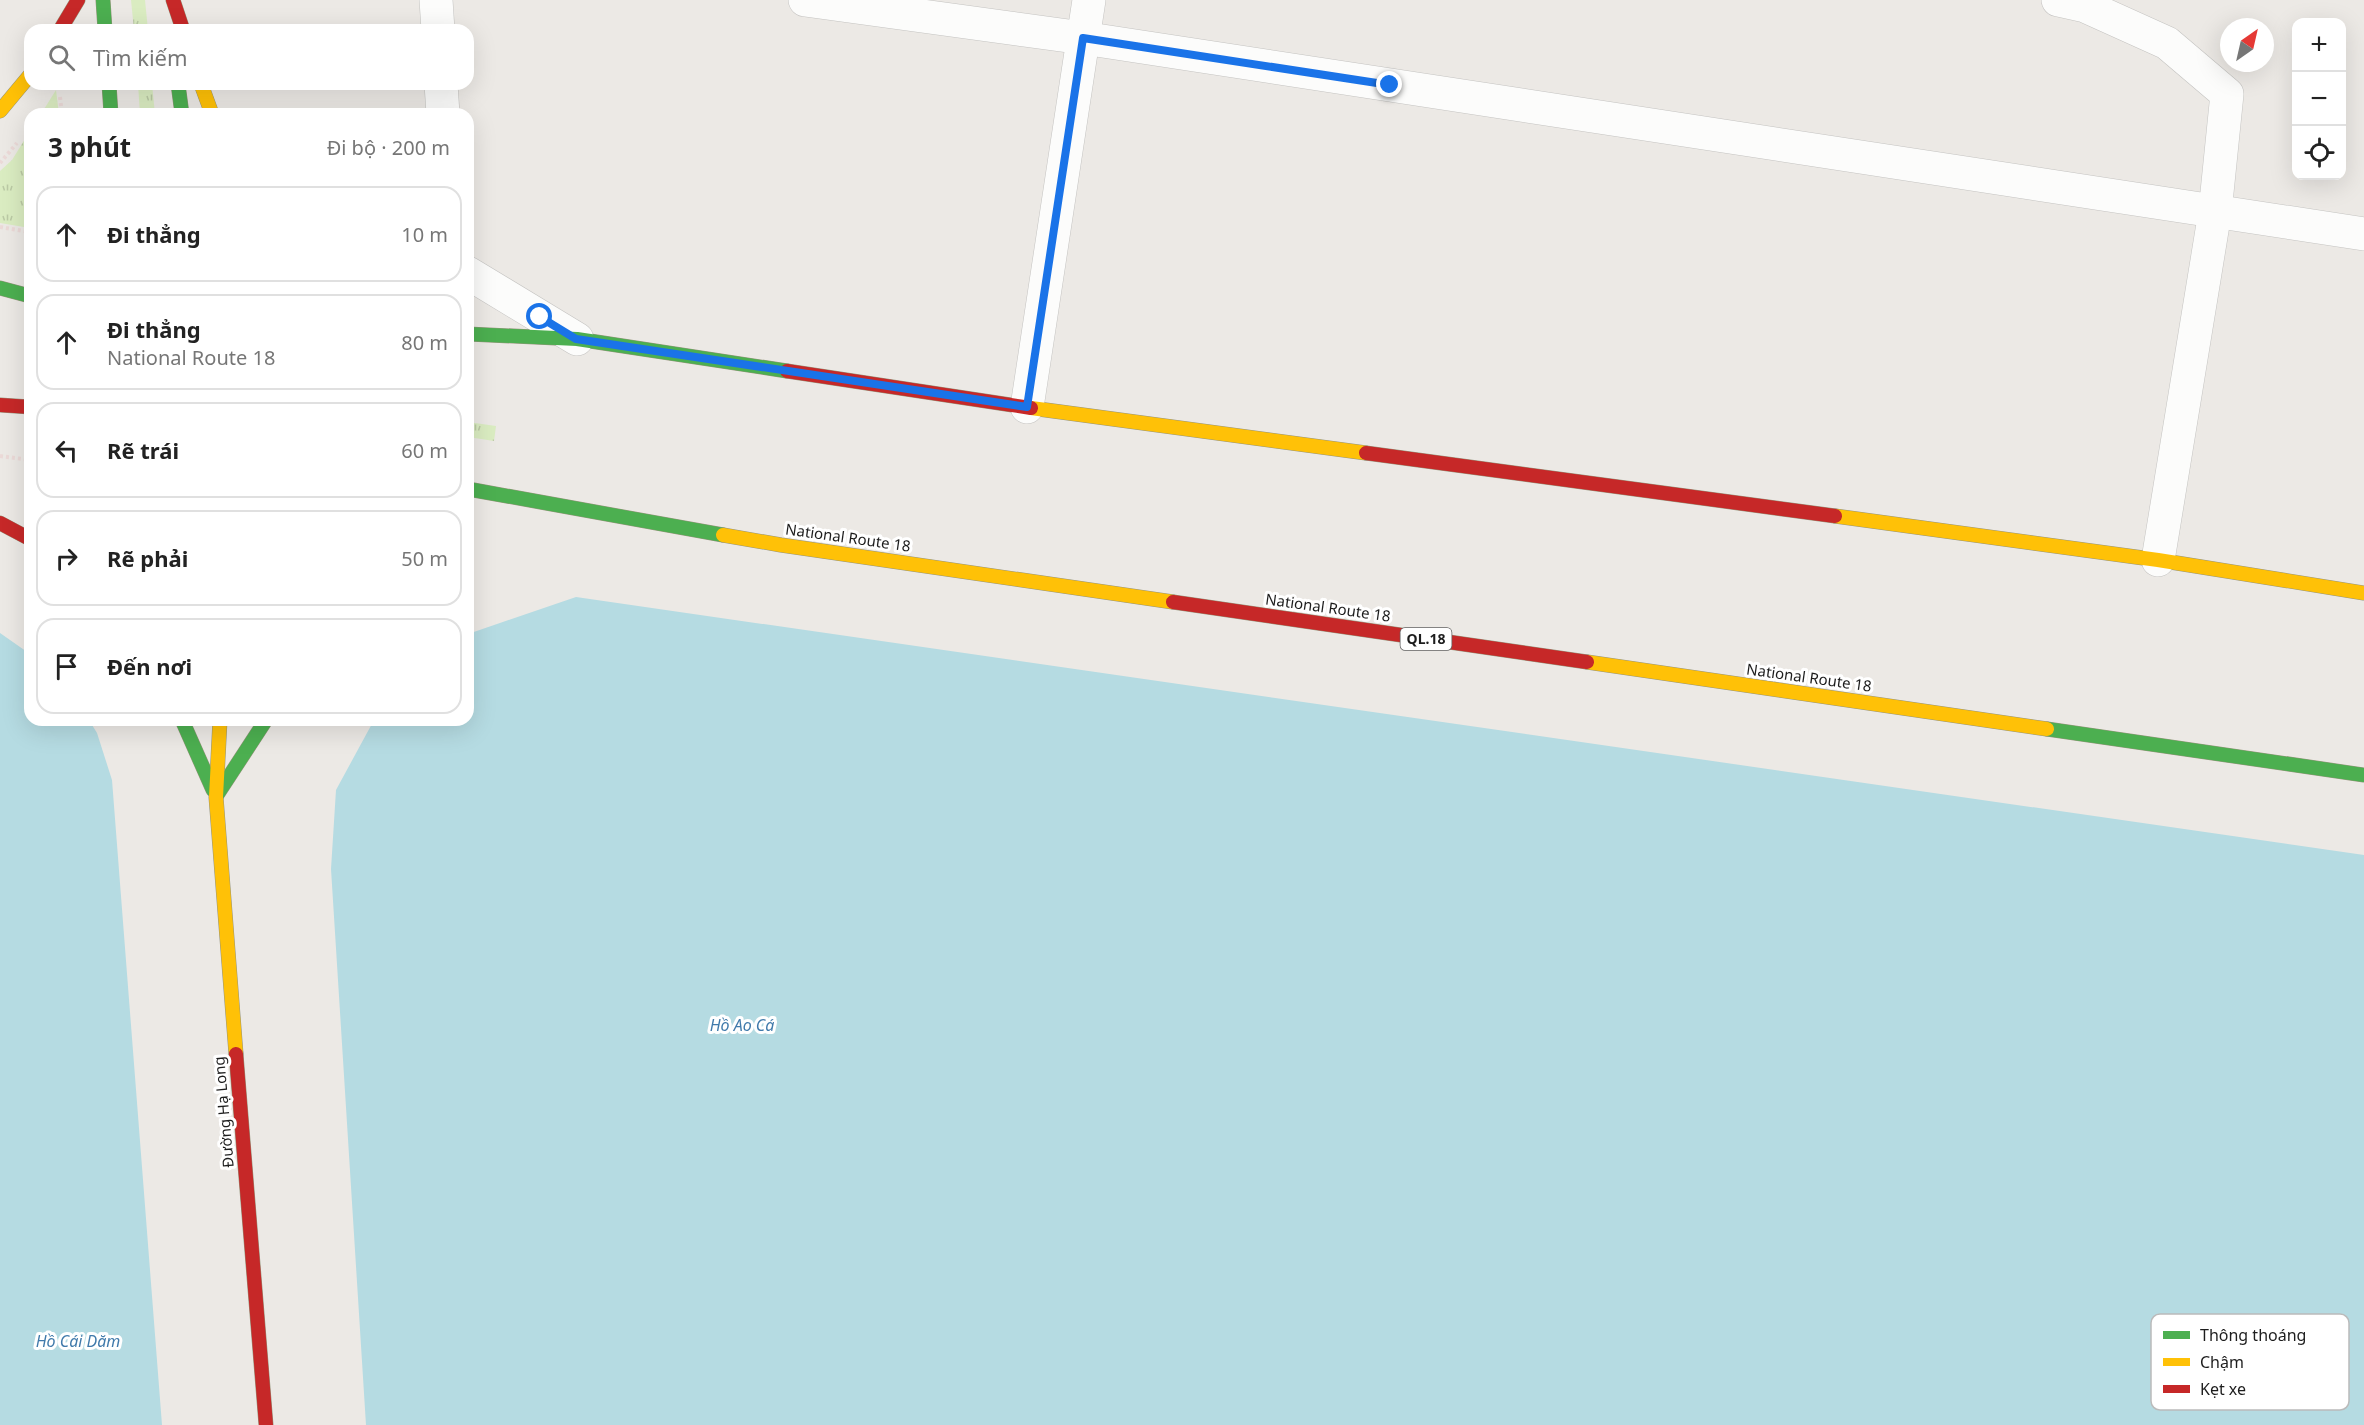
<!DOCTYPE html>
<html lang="vi">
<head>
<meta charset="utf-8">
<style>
	body { margin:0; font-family:"Noto Sans",sans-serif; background:#f2f2f2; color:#222 }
	.controls { position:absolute; right:18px; top:18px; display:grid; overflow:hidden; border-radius:12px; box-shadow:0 6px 24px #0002 }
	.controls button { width:54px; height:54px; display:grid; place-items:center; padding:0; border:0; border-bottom:2px solid #e0e0e0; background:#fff; color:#222; font:30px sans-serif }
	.compass { position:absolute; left:2220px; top:18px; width:54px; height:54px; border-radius:50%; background:#fff; box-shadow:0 6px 24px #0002; rotate:34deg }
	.stop { position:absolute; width:18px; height:18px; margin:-14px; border:4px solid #1a73e8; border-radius:50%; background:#fff }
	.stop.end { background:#1a73e8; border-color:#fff; box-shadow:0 2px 6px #0008 }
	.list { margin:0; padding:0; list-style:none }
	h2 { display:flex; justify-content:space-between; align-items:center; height:78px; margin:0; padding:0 24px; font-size:26px }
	h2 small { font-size:20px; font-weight:400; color:#767676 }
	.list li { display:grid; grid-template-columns:39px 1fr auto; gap:18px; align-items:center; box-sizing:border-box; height:96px; margin:0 12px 12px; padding:0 12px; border:2px solid #e0e0e0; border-radius:18px }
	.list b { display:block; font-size:22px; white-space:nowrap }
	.list p { margin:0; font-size:20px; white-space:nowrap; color:#767676 }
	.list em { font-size:20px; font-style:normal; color:#767676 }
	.icon { flex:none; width:33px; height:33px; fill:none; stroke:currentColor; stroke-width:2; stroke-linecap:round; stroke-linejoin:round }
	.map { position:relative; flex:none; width:2364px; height:1425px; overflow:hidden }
	.search { position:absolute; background:#fff; box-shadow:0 6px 24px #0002; left:24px; top:24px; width:450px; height:66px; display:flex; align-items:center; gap:15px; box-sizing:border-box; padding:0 21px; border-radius:18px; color:#767676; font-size:22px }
	.panel { position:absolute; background:#fff; box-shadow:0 6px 24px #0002; left:24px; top:108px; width:450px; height:618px; border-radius:18px }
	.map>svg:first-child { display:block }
</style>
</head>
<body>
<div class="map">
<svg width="2364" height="1425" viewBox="0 0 2364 1425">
	<defs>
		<pattern id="grass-tufts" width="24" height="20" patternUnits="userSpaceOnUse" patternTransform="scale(1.5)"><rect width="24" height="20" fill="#daecc1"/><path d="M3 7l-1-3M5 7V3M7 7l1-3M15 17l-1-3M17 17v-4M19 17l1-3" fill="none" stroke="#bbcaa5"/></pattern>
	</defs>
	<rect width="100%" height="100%" fill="#ece9e5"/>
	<g fill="url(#grass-tufts)">
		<path d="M131,0H145L148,30H134Z"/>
		<path d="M138,84H152L155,114H140Z"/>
		<path d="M56,90L59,114H41Z"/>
		<path d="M30,131V228L0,223V171L12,160Z"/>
		<path d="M468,422L496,426L494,441L468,437Z"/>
	</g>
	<g fill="#b5dbe2">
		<path d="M576,597L2364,855V1425H366L331,869L336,790L374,720H468V634Z"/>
		<path d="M0,633L30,654V720H89L97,733L112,780L162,1425H0Z"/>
	</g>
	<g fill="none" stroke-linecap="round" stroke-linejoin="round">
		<g stroke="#c4c3c1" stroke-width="34">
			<g id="street">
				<path d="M436,0L438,30"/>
				<path d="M805,0L1083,38L2364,234"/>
				<path d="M2058,0L2085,6L2167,43L2227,94L2215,212L2158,560"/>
				<path d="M441,84L443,114"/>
				<path d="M468,273L577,339"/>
				<path d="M1027,407L1089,0"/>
			</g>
		</g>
		<g stroke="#96957c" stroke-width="15">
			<g id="fast">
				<path d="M103,0L105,30"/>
				<path d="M109,84L111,114"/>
				<path d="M178,84L182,114"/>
				<path d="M0,288L30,296"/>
				<path d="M468,334L577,339L787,371"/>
				<path d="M468,489L723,535"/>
				<path d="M182,720L213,790"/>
				<path d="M2047,729L2364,775"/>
				<path d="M217,795L266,720"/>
			</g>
		</g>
		<g stroke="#96957c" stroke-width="15">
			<g id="slow">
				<path d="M201,84L212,114"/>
				<path d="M0,111L30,75"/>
				<path d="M1031,408L1366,453"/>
				<path d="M1835,516L2158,560L2364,593"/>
				<path d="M723,535L781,545L1173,602"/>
				<path d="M1587,662L2047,729"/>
				<path d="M220,720L216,797L236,1054"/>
			</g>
		</g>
		<g stroke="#96957c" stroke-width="15">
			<g id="jam">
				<path d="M173,0L183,30"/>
				<path d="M60,30L78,0"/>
				<path d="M787,371L1031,408"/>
				<path d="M0,405L30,407"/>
				<path d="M1366,453L1835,516"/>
				<path d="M0,523L30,539"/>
				<path d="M1173,602L1587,662"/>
				<path d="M236,1054L266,1425"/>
			</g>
		</g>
		<g stroke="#ebd9d7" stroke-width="4" stroke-dasharray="3 3" stroke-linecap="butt">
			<path d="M60,97L62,114"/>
			<path d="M0,163L17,143"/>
			<path d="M0,227L30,232"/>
			<path d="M0,456L30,460"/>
		</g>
		<use href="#street" stroke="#fcfcfb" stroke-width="33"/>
		<use href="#fast" stroke="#4caf50" stroke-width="14"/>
		<use href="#slow" stroke="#ffc107" stroke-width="14"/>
		<use href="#jam" stroke="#c62828" stroke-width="14"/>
	</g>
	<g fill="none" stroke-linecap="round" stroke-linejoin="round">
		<path stroke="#1a73e8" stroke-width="8" d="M540,317L576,339L1027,407L1083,38L1390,85"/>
	</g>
	<g text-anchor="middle" stroke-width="6" stroke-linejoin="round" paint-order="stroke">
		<rect fill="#fff" stroke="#616161" stroke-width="1.5" x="1400.5" y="628" width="51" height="22" rx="4.5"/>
		<g font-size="14" font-weight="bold" fill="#1d1d1d">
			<text x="1426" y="644">QL.18</text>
		</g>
		<g font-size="15" fill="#1d1d1d" stroke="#fff">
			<text transform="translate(848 538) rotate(8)" y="5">National Route 18</text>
			<text transform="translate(1328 608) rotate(8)" y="5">National Route 18</text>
			<text transform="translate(1809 678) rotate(8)" y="5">National Route 18</text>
			<text transform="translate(224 1112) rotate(-95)" y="5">Đường Hạ Long</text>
		</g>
		<g font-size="16" font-style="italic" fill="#407aab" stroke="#fff">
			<text x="742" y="1031">Hồ Ao Cá</text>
			<text x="78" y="1347">Hồ Cái Dăm</text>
		</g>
	</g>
	<rect x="2151" y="1314" width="198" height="96" rx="9" fill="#fff" stroke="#bbb" stroke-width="1.5"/>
	<rect x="2163" y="1331" width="27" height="8" fill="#4caf50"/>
	<rect x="2163" y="1358" width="27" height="8" fill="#ffc107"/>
	<rect x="2163" y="1385" width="27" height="8" fill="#c62828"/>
	<g font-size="16" fill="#1d1d1d">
		<text x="2200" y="1341">Thông thoáng</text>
		<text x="2200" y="1368">Chậm</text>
		<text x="2200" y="1395">Kẹt xe</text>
	</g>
</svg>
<div class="controls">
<button>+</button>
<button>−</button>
<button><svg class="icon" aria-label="locate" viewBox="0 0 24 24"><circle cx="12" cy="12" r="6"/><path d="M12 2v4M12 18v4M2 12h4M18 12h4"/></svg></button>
</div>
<svg class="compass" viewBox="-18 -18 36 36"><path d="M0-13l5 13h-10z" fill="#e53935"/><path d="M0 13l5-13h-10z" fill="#767676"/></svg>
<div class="stop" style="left:540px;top:317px"></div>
<div class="stop end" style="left:1390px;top:85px"></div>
<div class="search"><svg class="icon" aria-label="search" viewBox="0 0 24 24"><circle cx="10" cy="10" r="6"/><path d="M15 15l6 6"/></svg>Tìm kiếm</div>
<section class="panel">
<h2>3 phút<small>Đi bộ · 200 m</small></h2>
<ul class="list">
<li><svg class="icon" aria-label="ahead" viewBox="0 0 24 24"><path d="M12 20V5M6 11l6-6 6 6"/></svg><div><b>Đi thẳng</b></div><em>10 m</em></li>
<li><svg class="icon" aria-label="ahead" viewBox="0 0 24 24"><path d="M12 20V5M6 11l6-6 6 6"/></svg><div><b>Đi thẳng</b><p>National Route 18</p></div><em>80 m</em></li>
<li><svg class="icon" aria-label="left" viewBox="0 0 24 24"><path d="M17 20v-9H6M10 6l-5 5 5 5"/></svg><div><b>Rẽ trái</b></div><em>60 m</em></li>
<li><svg class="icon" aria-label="right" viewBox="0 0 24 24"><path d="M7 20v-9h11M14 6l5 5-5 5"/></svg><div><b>Rẽ phải</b></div><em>50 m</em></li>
<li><svg class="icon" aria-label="arrive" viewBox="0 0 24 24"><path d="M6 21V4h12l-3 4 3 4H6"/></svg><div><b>Đến nơi</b></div></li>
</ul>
</section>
</div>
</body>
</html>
